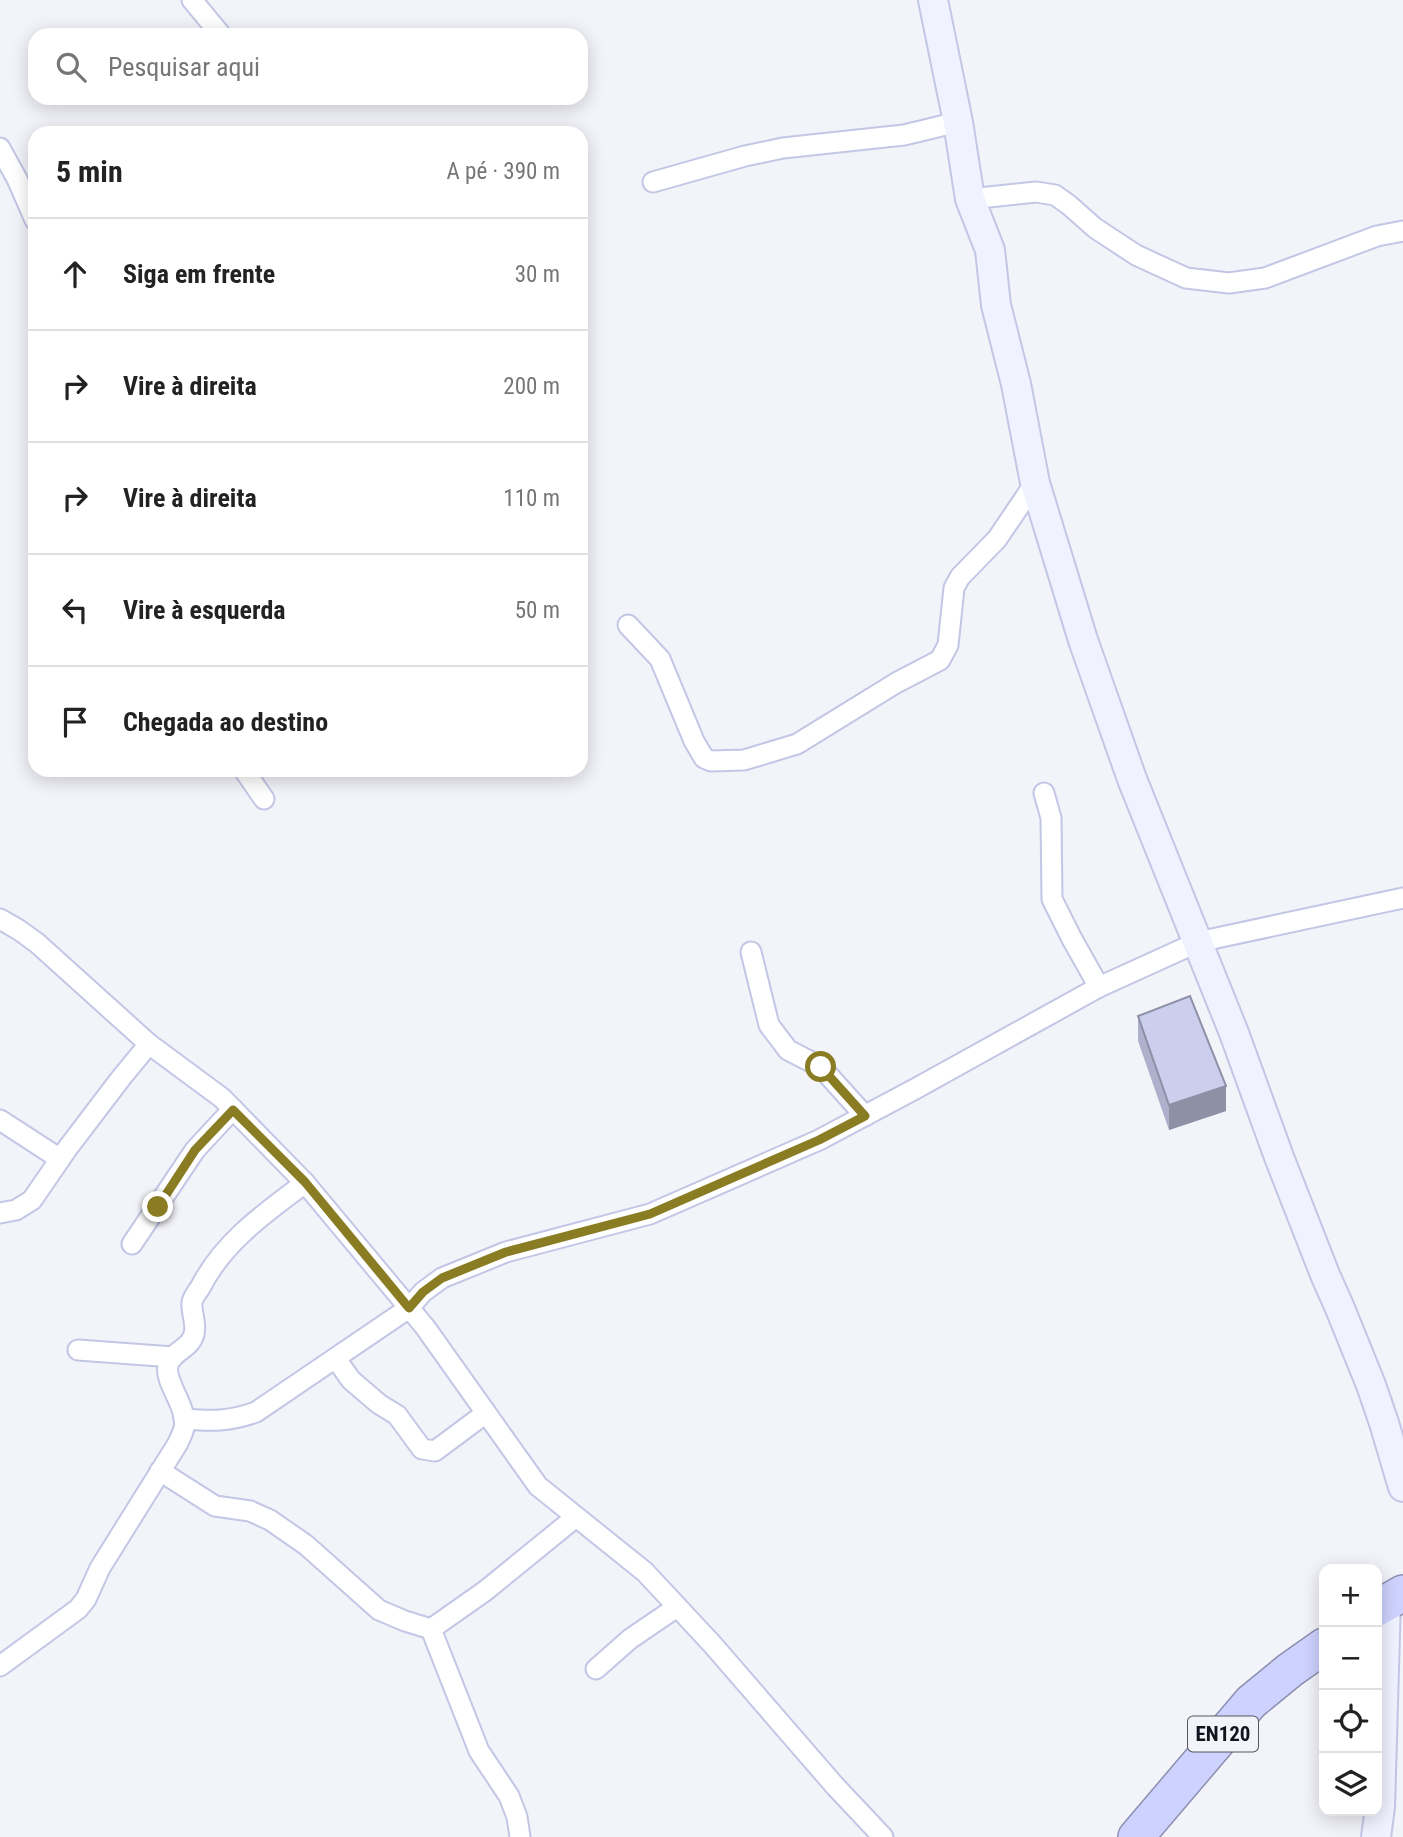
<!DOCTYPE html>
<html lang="pt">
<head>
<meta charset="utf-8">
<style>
	body { margin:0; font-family:"Roboto Condensed",sans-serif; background:#f2f2f2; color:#222 }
	.controls { position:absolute; right:21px; bottom:21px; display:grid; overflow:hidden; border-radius:14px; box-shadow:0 4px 18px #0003 }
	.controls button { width:63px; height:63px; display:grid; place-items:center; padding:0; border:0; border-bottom:2px solid #e0e0e0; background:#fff; color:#222; font:35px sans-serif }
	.stop { position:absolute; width:21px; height:21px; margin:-16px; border:5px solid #8a7c22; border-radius:50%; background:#fff }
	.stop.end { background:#8a7c22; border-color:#fff; box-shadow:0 2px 7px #0008 }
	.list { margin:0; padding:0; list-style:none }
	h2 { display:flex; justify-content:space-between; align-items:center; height:91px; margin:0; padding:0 28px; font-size:30px }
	h2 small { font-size:23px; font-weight:400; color:#767676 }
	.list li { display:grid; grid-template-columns:46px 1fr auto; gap:21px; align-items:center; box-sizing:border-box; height:112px; padding:0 28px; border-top:2px solid #e0e0e0 }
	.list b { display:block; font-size:26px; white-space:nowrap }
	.list em { font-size:23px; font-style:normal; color:#767676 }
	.icon { flex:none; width:38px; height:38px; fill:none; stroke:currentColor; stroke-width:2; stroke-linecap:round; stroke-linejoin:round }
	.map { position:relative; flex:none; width:1403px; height:1837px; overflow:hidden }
	.search { position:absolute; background:#fff; box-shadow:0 4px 18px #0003; left:28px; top:28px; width:560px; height:77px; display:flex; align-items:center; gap:18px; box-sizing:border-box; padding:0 24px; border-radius:21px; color:#767676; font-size:26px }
	.panel { position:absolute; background:#fff; box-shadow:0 4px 18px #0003; left:28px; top:126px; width:560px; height:651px; border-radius:21px }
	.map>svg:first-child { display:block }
</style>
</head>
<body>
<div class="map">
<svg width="1403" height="1837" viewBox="0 0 1403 1837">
	<rect width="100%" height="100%" fill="#f3f3fa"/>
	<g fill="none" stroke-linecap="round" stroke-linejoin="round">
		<g stroke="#c3c6e5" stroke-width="23">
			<g id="street">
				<path d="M192,0L221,35"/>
				<path d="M0,148L17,179L35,220"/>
				<path d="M653,182L745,156L783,148L904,135L958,122"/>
				<path d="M970,199L1036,192L1055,195L1069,205L1095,228L1136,255L1186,278L1229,283L1265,278L1377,236L1403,231"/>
				<path d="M628,625L660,659L694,741L704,758L711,761L744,760L797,744L896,683L940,660L948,645L954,588L960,577L997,539L1035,483"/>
				<path d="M244,770L264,799"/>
				<path d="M1044,793L1051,818L1052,899L1072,939L1099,987"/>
				<path d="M0,919L19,930L37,943L149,1044"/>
				<path d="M751,952L769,1025L788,1050L821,1067L865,1116"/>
				<path d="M0,1120L60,1159"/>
				<path d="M0,1213L16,1210L32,1200L67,1149L121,1078L149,1044L222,1098L305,1183L425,1327L538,1486L645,1572L712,1644L835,1786L883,1837"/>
				<path d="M132,1244L195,1150L233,1109"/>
				<path d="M78,1350L173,1357"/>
				<path d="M336,1359L351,1380L379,1404L397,1415L422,1449L435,1451L486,1413"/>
				<path d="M184,1419C212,1421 228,1422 256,1412L409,1308L423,1292L442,1278L506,1252L650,1214L819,1140L915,1089L1099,987L1198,942L1403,898"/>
				<path d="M160,1471L215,1506L250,1511L270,1520L306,1545L379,1610L405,1621L431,1629"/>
				<path d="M431,1629L479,1751L509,1796L517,1817L520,1837"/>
				<path d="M431,1629L485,1591L576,1517"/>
				<path d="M0,1666L78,1609L86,1599L100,1568L178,1443C180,1438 183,1433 184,1428C188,1406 164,1383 168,1366C170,1352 191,1349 194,1334C197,1324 191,1313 192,1302C193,1298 197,1292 200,1288C223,1242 265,1213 305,1183"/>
				<path d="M596,1669L630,1639L677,1607"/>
			</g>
		</g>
		<g stroke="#c3c6e5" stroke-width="32">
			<g id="secondary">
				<path d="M933,0L958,122L970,199L990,250L996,305L1016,384L1035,483L1083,640L1132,779L1234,1033L1279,1157L1326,1277L1339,1306L1371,1385L1384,1423L1403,1487"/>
				<path d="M1376,1837L1380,1807L1386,1601"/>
			</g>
		</g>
		<g stroke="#8c8fb0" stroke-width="38">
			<g id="highway">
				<path d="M1377,1608L1403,1593"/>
				<path d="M1136,1837L1251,1702L1290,1670L1324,1646"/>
			</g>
		</g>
		<use href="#street" stroke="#fff" stroke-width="19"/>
		<use href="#secondary" stroke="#f0f2ff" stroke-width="28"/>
		<use href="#highway" stroke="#ced2fe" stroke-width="35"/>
	</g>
	<path fill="#afb1cc" d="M1138,1016L1226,1111L1169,1130L1138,1041Z"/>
	<path fill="#8e90a6" d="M1226,1086V1111L1169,1130V1105Z"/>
	<path fill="#cbceed" stroke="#8e90a6" stroke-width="2" d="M1190,996L1226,1086L1169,1105L1138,1016Z"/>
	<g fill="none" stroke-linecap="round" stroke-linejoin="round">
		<path stroke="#8a7c22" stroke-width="9" d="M158,1207L195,1150L233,1110L305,1182L409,1308L423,1292L442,1278L506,1252L650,1214L819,1140L865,1116L821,1067"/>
	</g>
	<g text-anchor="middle" stroke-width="5" stroke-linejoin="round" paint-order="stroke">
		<rect fill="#f3f3fa" stroke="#565660" stroke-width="2" x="1188" y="1716.5" width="70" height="35" rx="5"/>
		<g font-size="21" font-weight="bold" fill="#12131e">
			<text x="1223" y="1741">EN120</text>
		</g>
	</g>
</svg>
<div class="controls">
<button>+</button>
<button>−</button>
<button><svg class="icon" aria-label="locate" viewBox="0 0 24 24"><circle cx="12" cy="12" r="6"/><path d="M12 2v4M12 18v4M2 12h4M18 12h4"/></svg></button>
<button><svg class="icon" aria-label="layers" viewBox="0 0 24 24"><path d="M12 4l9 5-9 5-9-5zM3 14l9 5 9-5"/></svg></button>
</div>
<div class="stop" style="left:821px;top:1067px"></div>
<div class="stop end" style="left:158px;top:1207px"></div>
<div class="search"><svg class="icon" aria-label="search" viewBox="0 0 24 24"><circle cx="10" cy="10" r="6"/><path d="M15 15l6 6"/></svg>Pesquisar aqui</div>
<section class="panel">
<h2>5 min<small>A pé · 390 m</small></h2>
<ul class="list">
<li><svg class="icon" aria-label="ahead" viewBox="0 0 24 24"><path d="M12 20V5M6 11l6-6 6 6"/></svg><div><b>Siga em frente</b></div><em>30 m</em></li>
<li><svg class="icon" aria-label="right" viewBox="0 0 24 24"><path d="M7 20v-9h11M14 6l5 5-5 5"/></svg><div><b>Vire à direita</b></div><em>200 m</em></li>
<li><svg class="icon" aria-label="right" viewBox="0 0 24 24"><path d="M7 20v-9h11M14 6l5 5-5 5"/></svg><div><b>Vire à direita</b></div><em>110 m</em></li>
<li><svg class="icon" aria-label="left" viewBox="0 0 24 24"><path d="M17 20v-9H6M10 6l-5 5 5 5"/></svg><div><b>Vire à esquerda</b></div><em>50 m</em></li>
<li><svg class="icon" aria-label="arrive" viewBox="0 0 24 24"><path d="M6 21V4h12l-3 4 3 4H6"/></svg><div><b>Chegada ao destino</b></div></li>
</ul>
</section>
</div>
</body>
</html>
